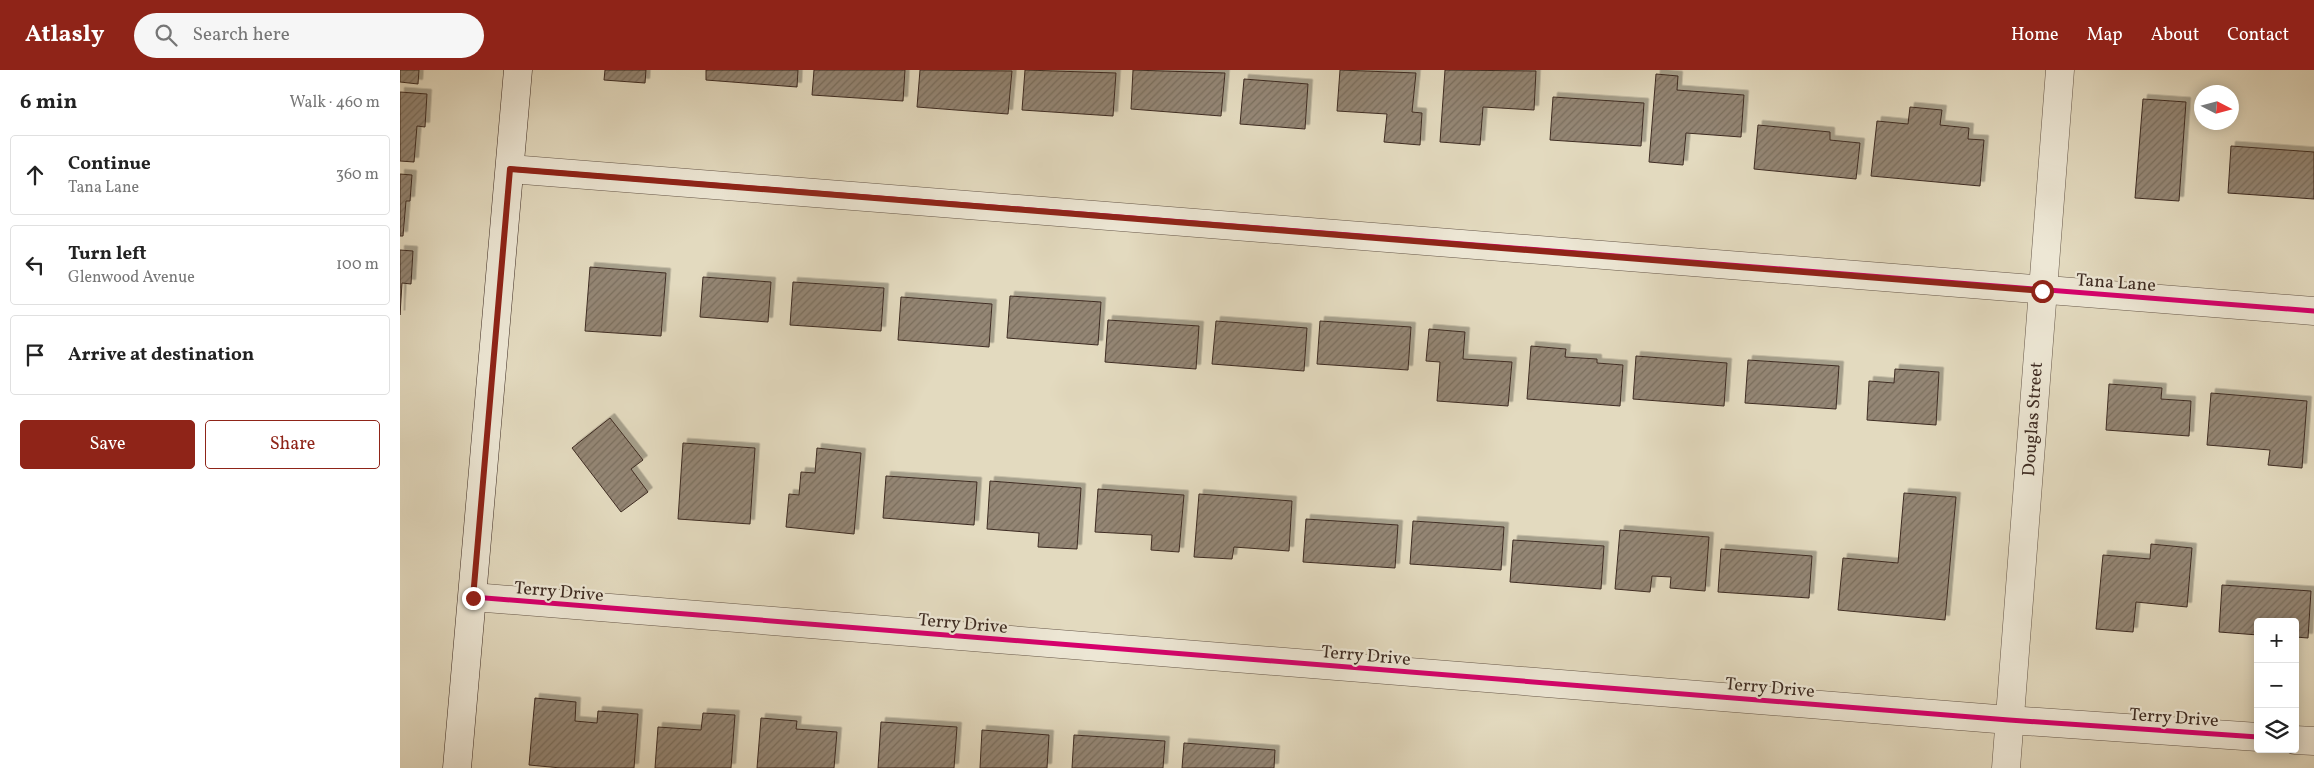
<!DOCTYPE html>
<html lang="en">
<head>
<meta charset="utf-8">
<style>
	body { margin:0; font-family:Vollkorn,serif; background:#f6f6f6; color:#222 }
	.controls { position:absolute; right:15px; bottom:15px; display:grid; overflow:hidden; border-radius:5px; box-shadow:0 2px 12px #0003 }
	.controls button { width:45px; height:45px; display:grid; place-items:center; padding:0; border:0; border-bottom:1px solid #e0e0e0; background:#fff; color:#222; font:25px sans-serif }
	.compass { position:absolute; left:1794px; top:15px; width:45px; height:45px; border-radius:50%; background:#fff; box-shadow:0 2px 12px #0003; rotate:96deg }
	.stop { position:absolute; width:15px; height:15px; margin:-11px; border:4px solid #8f2418; border-radius:50%; background:#fff }
	.stop.end { background:#8f2418; border-color:#fff; box-shadow:0 1px 5px #0008 }
	.list { margin:0; padding:0; list-style:none }
	h2 { display:flex; justify-content:space-between; align-items:center; height:65px; margin:0; padding:0 20px; font-size:21px }
	h2 small { font-size:16px; font-weight:400; color:#767676 }
	.list li { display:grid; grid-template-columns:32px 1fr auto; gap:15px; align-items:center; box-sizing:border-box; height:80px; margin:0 10px 10px; padding:0 10px; border:1px solid #e0e0e0; border-radius:5px }
	.list b { display:block; font-size:19px; white-space:nowrap }
	.list p { margin:0; font-size:16px; white-space:nowrap; color:#767676 }
	.list em { font-size:16px; font-style:normal; color:#767676 }
	.actions { display:flex; gap:10px; padding:15px 20px }
	.actions a { flex:1; padding:11px 0; border:1px solid #8f2418; border-radius:5px; text-align:center; font-size:18px; color:#8f2418 }
	.actions .main { background:#8f2418; color:#fff }
	.icon { flex:none; width:28px; height:28px; fill:none; stroke:currentColor; stroke-width:2; stroke-linecap:round; stroke-linejoin:round }
	.map { position:relative; flex:none; width:1914px; height:698px; overflow:hidden }
	header { display:flex; align-items:center; gap:30px; box-sizing:border-box; height:70px; padding:0 25px; background:#8f2418; color:#fff }
	header strong { font-size:24px }
	nav { display:flex; gap:28px; margin-inline-start:auto; font-size:18px }
	.search { width:350px; height:45px; background:#f6f6f6; display:flex; align-items:center; gap:12px; box-sizing:border-box; padding:0 18px; border-radius:28px; color:#767676; font-size:19px }
	main { display:flex }
	aside { flex:1; background:#fff }
	.map>svg:first-child { display:block }
</style>
</head>
<body>
<header>
<strong>Atlasly</strong>
<div class="search"><svg class="icon" aria-label="search" viewBox="0 0 24 24"><circle cx="10" cy="10" r="6"/><path d="M15 15l6 6"/></svg>Search here</div>
<nav><a>Home</a><a>Map</a><a>About</a><a>Contact</a></nav>
</header>
<main>
<aside>
<h2>6 min<small>Walk · 460 m</small></h2>
<ul class="list">
<li><svg class="icon" aria-label="ahead" viewBox="0 0 24 24"><path d="M12 20V5M6 11l6-6 6 6"/></svg><div><b>Continue</b><p>Tana Lane</p></div><em>360 m</em></li>
<li><svg class="icon" aria-label="left" viewBox="0 0 24 24"><path d="M17 20v-9H6M10 6l-5 5 5 5"/></svg><div><b>Turn left</b><p>Glenwood Avenue</p></div><em>100 m</em></li>
<li><svg class="icon" aria-label="arrive" viewBox="0 0 24 24"><path d="M6 21V4h12l-3 4 3 4H6"/></svg><div><b>Arrive at destination</b></div></li>
</ul>
<div class="actions"><a class="main">Save</a><a>Share</a></div>
</aside>
<div class="map">
<svg width="1914" height="698" viewBox="0 0 1914 698">
	<defs>
		<pattern id="building-hatch" width="6" height="6" patternUnits="userSpaceOnUse" patternTransform="scale(1.25)"><rect width="6" height="6" fill="#948674"/><path d="M-1 1l2-2M0 6l6-6M5 7l2-2" fill="none" stroke="#7a6e5f"/></pattern>
		<filter id="shadow"><feDropShadow dx="4.5" dy="-4.5" stdDeviation="0" flood-color="#0004"/></filter>
	</defs>
	<rect width="100%" height="100%" fill="#e3dabf"/>
	<filter id="stains"><feTurbulence type="fractalNoise" baseFrequency=".004" numOctaves="4"/><feColorMatrix values="0 0 0 0 .2 0 0 0 0 .09 0 0 0 0 .02 0 0 0 .5 -.17"/></filter>
	<radialGradient id="worn" r=".72"><stop offset=".6" stop-color="#630" stop-opacity="0"/><stop offset="1" stop-color="#630" stop-opacity=".3"/></radialGradient>
	<g fill="url(#building-hatch)" stroke="#3e2c23" filter="url(#shadow)">
		<path d="M0,0H19L18,14L0,12Z"/>
		<path d="M205,0H246L245,13L204,10Z"/>
		<path d="M306,0H398L397,17L306,10Z"/>
		<path d="M414,0H505L503,31L412,25Z"/>
		<path d="M520,0L612,1L608,44L517,37Z"/>
		<path d="M625,0L716,3L713,46L622,40Z"/>
		<path d="M733,0L825,3L821,46L731,39Z"/>
		<path d="M940,0L1016,3L1012,42L1022,43L1020,75L984,72L987,44L937,41Z"/>
		<path d="M1045,0L1136,1L1134,40L1083,37L1080,75L1040,72Z"/>
		<path d="M1256,4L1278,6L1277,20L1344,25L1341,67L1286,63L1283,95L1249,92Z"/>
		<path d="M844,9L908,14L905,59L840,54Z"/>
		<path d="M0,22L27,24L25,57L17,56L14,92L0,91Z"/>
		<path d="M1153,27L1244,33L1241,76L1150,70Z"/>
		<path d="M1743,29L1786,32L1779,131L1735,128Z"/>
		<path d="M1510,37L1542,40L1540,55L1569,58L1568,69L1584,70L1580,116L1471,106L1477,51L1508,54Z"/>
		<path d="M1358,55L1430,62V70L1460,73L1456,109L1354,99Z"/>
		<path d="M1831,76L1914,82V129L1828,123Z"/>
		<path d="M0,104L12,105L10,131H6L3,166H0Z"/>
		<path d="M0,180L13,181L11,214L2,213L0,245Z"/>
		<path d="M190,197L266,203L261,266L185,261Z"/>
		<path d="M303,207L371,212L368,252L300,247Z"/>
		<path d="M393,212L484,218L481,261L390,255Z"/>
		<path d="M610,226L701,232L698,275L607,268Z"/>
		<path d="M501,227L592,234L589,277L498,270Z"/>
		<path d="M708,250L799,256L796,299L705,292Z"/>
		<path d="M816,251L907,258L904,301L812,294Z"/>
		<path d="M920,251L1011,257L1008,300L917,294Z"/>
		<path d="M1029,259L1065,262L1063,289L1112,292L1108,336L1037,331L1040,292L1026,291Z"/>
		<path d="M1131,276L1166,279L1165,287L1197,289V293L1223,295L1220,336L1127,329Z"/>
		<path d="M1236,286L1327,293L1324,336L1233,329Z"/>
		<path d="M1348,290L1439,296L1436,339L1345,333Z"/>
		<path d="M1495,299L1539,302L1536,355L1467,350L1469,311L1494,313Z"/>
		<path d="M1709,314L1762,318L1761,329L1791,331L1789,366L1706,360Z"/>
		<path d="M1811,323L1907,331L1902,398L1868,395L1870,380L1807,375Z"/>
		<path d="M210,348L243,390L231,399L248,422L221,442L172,378Z"/>
		<path d="M283,373L355,378L350,454L278,449Z"/>
		<path d="M417,378L461,383L454,464L386,457L389,424L399,425L401,402L415,403Z"/>
		<path d="M486,406L577,412L574,455L483,448Z"/>
		<path d="M590,411L681,418L677,479L638,477L639,463L587,459Z"/>
		<path d="M698,419L784,425L779,482L751,480L752,465L695,462Z"/>
		<path d="M1504,423L1556,427L1545,550L1438,540L1443,488L1498,493Z"/>
		<path d="M799,424L892,431L889,481L834,477L832,489L794,487Z"/>
		<path d="M906,449L998,455L995,498L903,492Z"/>
		<path d="M1013,451L1104,457L1101,500L1010,494Z"/>
		<path d="M1220,460L1309,467L1305,521L1270,518L1271,507L1252,506L1250,522L1215,519Z"/>
		<path d="M1113,470L1204,476L1201,519L1110,512Z"/>
		<path d="M1751,474L1792,478L1787,537L1736,532L1733,562L1696,559L1703,485L1750,489Z"/>
		<path d="M1321,479L1412,486L1409,528L1318,522Z"/>
		<path d="M1822,515L1911,521L1908,568L1895,567V552H1858V565L1819,562Z"/>
		<path d="M135,628L176,632L175,651L197,653L198,641L238,644L234,698H161L129,695Z"/>
		<path d="M303,643L335,645L331,698H255L258,657L301,660Z"/>
		<path d="M361,648L397,651L396,659L437,662L434,698H357Z"/>
		<path d="M481,652L557,657L554,698H478Z"/>
		<path d="M582,660L649,665L647,698H580Z"/>
		<path d="M674,665L765,671L763,698H672Z"/>
		<path d="M784,673L875,680L874,698H782Z"/>
	</g>
	<g fill="none" stroke-linecap="round" stroke-linejoin="round">
		<g stroke="#67584a" stroke-width="29">
			<g id="street">
				<path d="M110,99L1914,241"/>
				<path d="M73,527L1609,650L1858,667"/>
				<path d="M1895,670L1914,671"/>
				<path d="M1606,698L1660,0"/>
			</g>
		</g>
		<g stroke="#3e2c23" stroke-width="29">
			<path id="secondary" d="M57,698L118,0"/>
		</g>
		<use href="#street" stroke="#ede7d5" stroke-width="28"/>
		<use href="#secondary" stroke="#ede7d5" stroke-width="28"/>
		<g stroke="#ede7d5" stroke-width="8">
			<g id="cycleway">
				<path d="M110,99L1914,241"/>
				<path d="M73,527L1609,650L1858,667"/>
			</g>
		</g>
		<use href="#cycleway" stroke="#d6006c" stroke-width="5"/>
	</g>
	<g fill="none" stroke-linecap="round" stroke-linejoin="round">
		<path stroke="#8f2418" stroke-width="6" d="M73,528L110,99L1642,221"/>
	</g>
	<g text-anchor="middle" stroke-width="4.5" stroke-linejoin="round" paint-order="stroke">
		<g font-size="18" fill="#3e2c23" stroke="#ede7d5">
			<text transform="translate(1716 212) rotate(4)" y="6">Tana Lane</text>
			<text transform="translate(1632 349) rotate(-86)" y="6">Douglas Street</text>
			<text transform="translate(159 521) rotate(5)" y="6">Terry Drive</text>
			<text transform="translate(563 553) rotate(5)" y="6">Terry Drive</text>
			<text transform="translate(966 585) rotate(5)" y="6">Terry Drive</text>
			<text transform="translate(1370 617) rotate(5)" y="6">Terry Drive</text>
			<text transform="translate(1774 647) rotate(4)" y="6">Terry Drive</text>
		</g>
	</g>
	<rect width="100%" height="100%" filter="url(#stains)"/>
	<rect width="100%" height="100%" fill="url(#worn)"/>
</svg>
<div class="controls">
<button>+</button>
<button>−</button>
<button><svg class="icon" aria-label="layers" viewBox="0 0 24 24"><path d="M12 4l9 5-9 5-9-5zM3 14l9 5 9-5"/></svg></button>
</div>
<svg class="compass" viewBox="-18 -18 36 36"><path d="M0-13l5 13h-10z" fill="#e53935"/><path d="M0 13l5-13h-10z" fill="#767676"/></svg>
<div class="stop" style="left:1642px;top:221px"></div>
<div class="stop end" style="left:73px;top:528px"></div>
</div>
</main>
</body>
</html>
